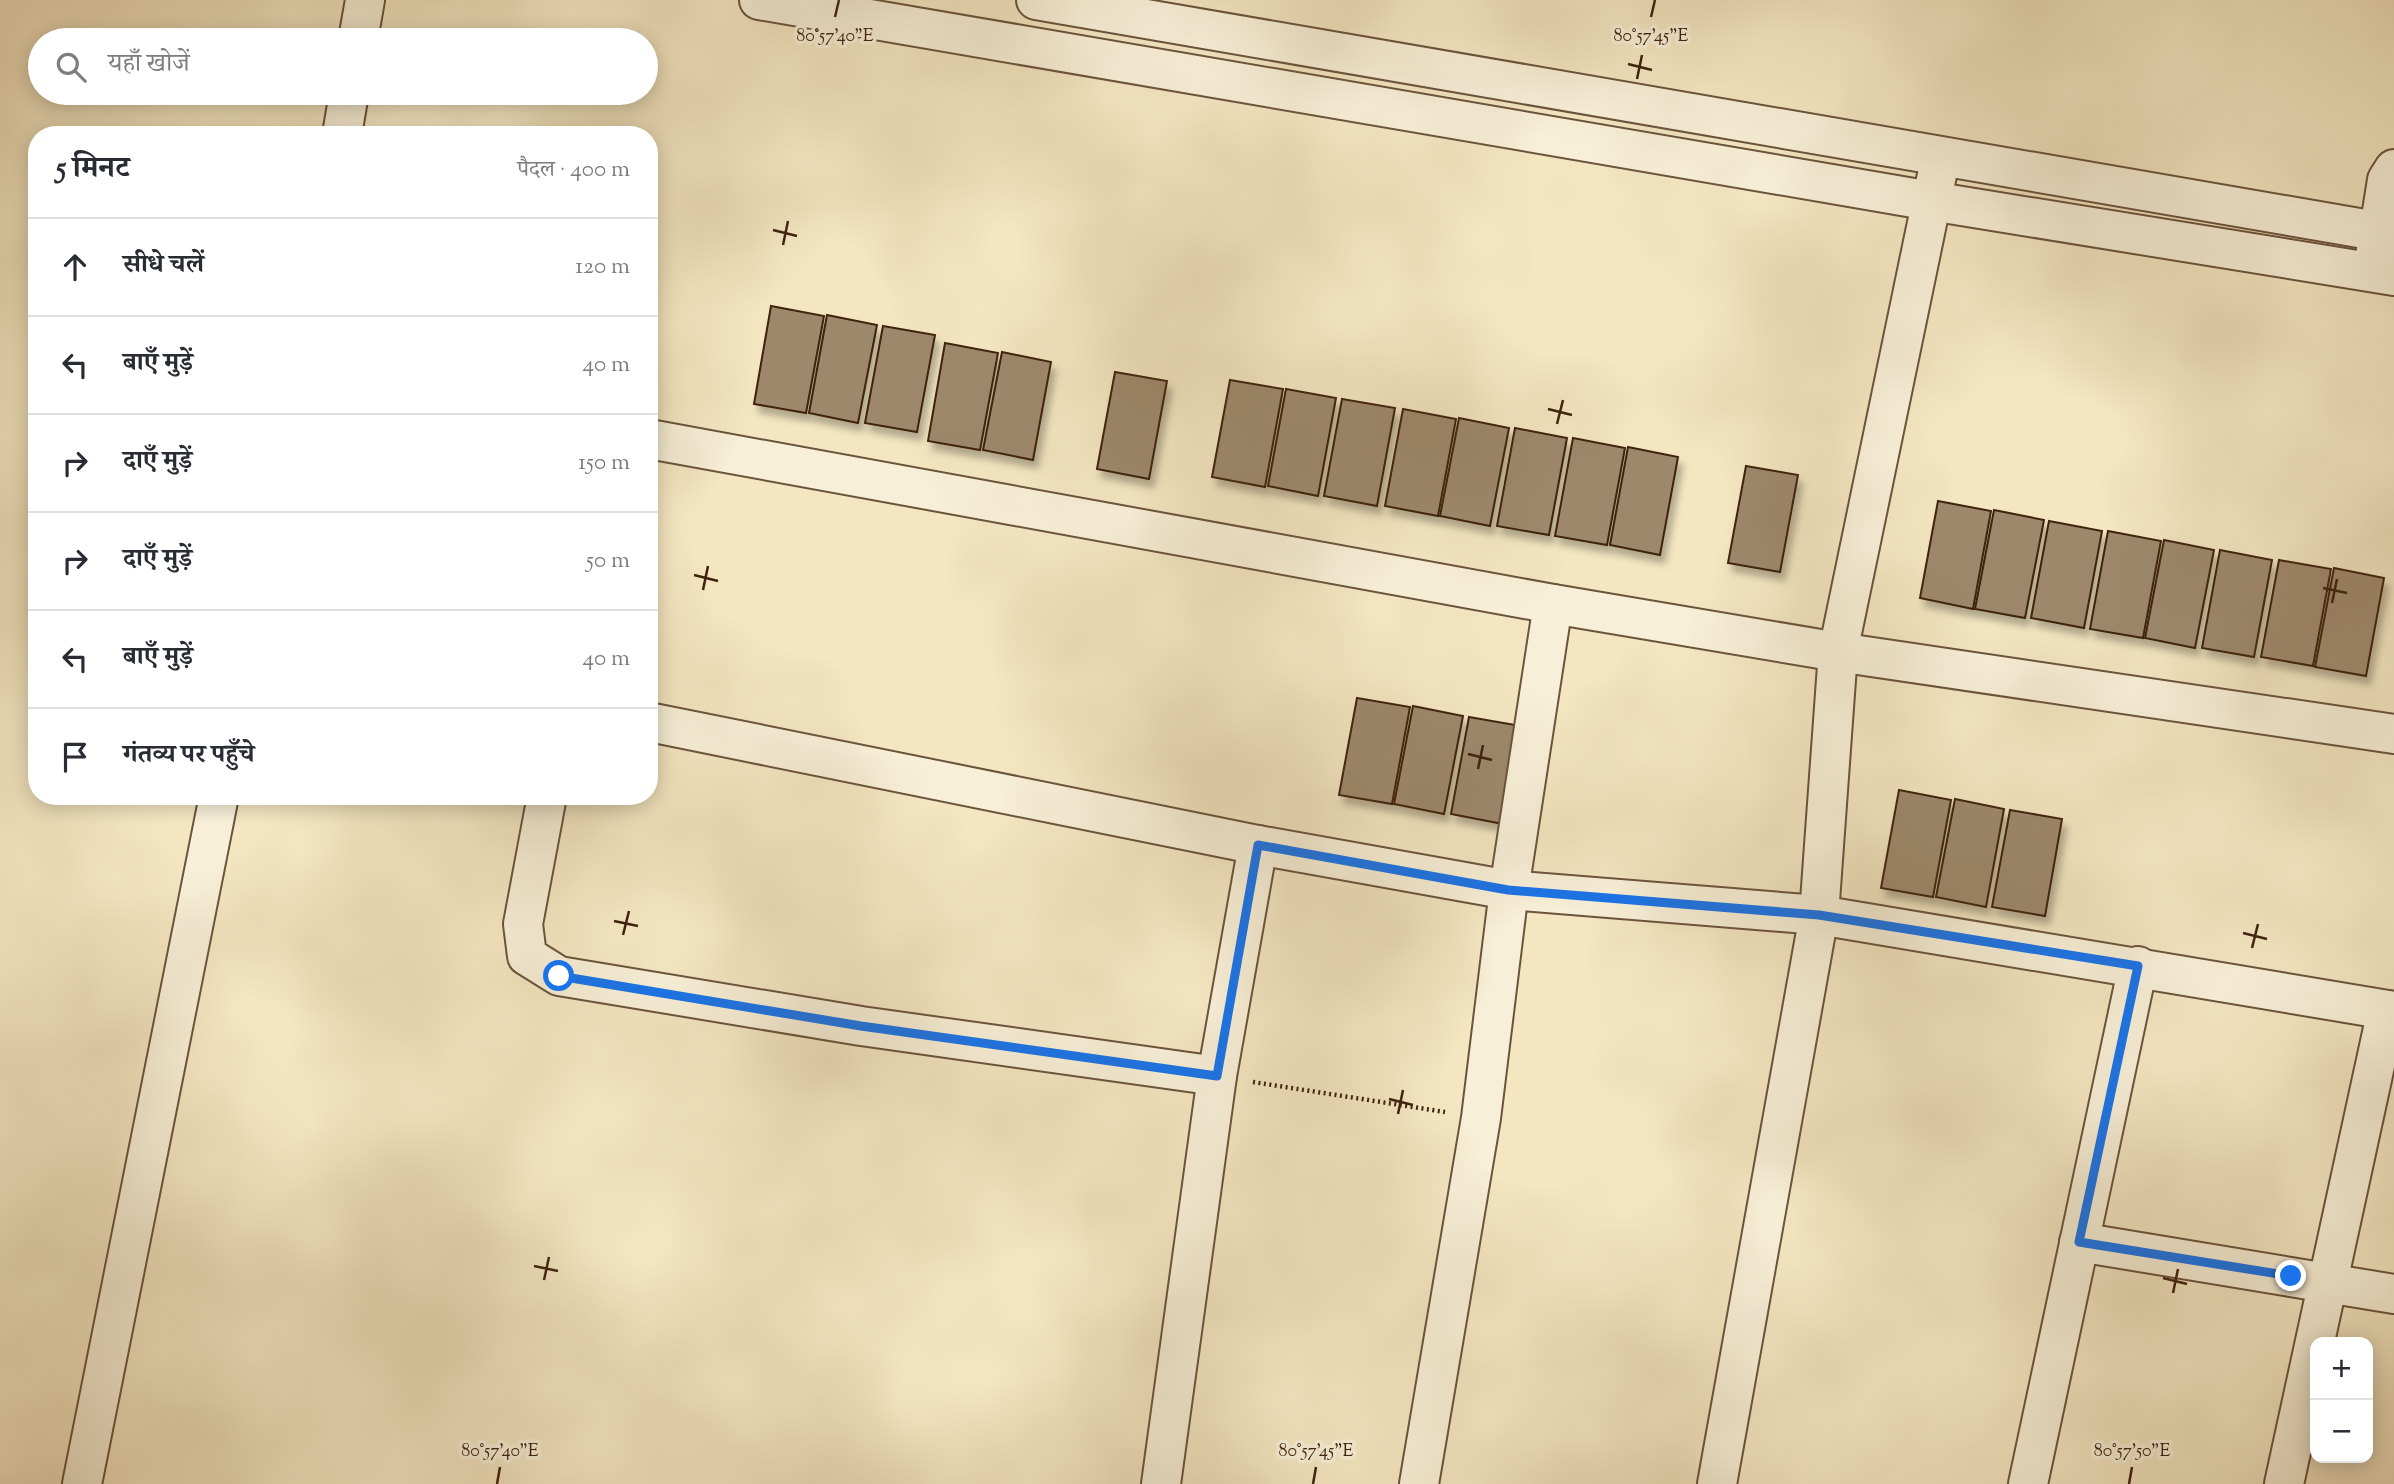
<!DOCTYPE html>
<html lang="hi">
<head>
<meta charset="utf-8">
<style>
	body { margin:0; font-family:"Sorts Mill Goudy","Noto Serif Devanagari",serif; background:#f7f7f7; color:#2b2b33 }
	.controls { position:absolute; right:21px; bottom:21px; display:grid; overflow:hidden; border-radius:14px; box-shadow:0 4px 18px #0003 }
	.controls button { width:63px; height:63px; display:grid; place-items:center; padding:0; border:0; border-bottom:2px solid #e1e1e2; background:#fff; color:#2b2b33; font:35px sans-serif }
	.stop { position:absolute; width:21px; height:21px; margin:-16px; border:5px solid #1a73e8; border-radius:50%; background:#fff }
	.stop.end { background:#1a73e8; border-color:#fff; box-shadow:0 2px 7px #0008 }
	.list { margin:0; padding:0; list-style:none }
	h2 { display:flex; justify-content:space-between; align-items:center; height:91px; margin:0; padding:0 28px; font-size:30px }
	h2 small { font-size:23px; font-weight:400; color:#7c7c81 }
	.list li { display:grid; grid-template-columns:46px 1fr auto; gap:21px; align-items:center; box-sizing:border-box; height:98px; padding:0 28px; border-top:2px solid #e1e1e2 }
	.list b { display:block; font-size:26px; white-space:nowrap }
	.list em { font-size:23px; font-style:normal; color:#7c7c81 }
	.icon { flex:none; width:38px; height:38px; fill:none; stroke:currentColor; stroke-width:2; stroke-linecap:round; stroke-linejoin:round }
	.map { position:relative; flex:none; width:2394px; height:1484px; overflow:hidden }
	.search { position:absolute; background:#fff; box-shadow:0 4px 18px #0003; left:28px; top:28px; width:630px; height:77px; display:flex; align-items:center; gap:18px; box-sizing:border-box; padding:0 24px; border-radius:38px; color:#7c7c81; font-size:26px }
	.panel { position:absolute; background:#fff; box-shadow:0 4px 18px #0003; left:28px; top:126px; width:630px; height:679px; border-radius:28px }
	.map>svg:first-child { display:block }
</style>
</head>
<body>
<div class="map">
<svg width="2394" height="1484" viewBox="0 0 2394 1484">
	<defs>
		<filter id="shadow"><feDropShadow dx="4.5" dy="8" stdDeviation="3.5" flood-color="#0004"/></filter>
	</defs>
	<rect width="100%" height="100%" fill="#f3e6c1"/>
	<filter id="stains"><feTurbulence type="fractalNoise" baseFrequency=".00286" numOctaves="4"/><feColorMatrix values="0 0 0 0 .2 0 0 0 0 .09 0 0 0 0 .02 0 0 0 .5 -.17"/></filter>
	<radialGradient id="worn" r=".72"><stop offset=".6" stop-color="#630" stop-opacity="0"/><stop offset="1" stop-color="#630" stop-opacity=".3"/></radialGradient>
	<g fill="#9d886c" stroke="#3f220f" stroke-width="2" filter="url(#shadow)">
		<path d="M771,306L824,316L806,413L754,404Z"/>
		<path d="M827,315L877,325L858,423L809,413Z"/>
		<path d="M883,326L935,335L917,432L865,423Z"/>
		<path d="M945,343L998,353L980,450L928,441Z"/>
		<path d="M1002,352L1051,362L1033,460L983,450Z"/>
		<path d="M1115,372L1167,381L1149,479L1097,469Z"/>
		<path d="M1230,380L1283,389L1265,487L1212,477Z"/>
		<path d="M1286,389L1336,398L1318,496L1268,486Z"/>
		<path d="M1342,399L1395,408L1377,506L1324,496Z"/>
		<path d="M1403,409L1456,419L1438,516L1385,506Z"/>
		<path d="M1459,418L1509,428L1490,526L1440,516Z"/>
		<path d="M1515,428L1567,438L1549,535L1497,526Z"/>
		<path d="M1573,438L1625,448L1607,545L1555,536Z"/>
		<path d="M1628,447L1678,457L1660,555L1610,545Z"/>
		<path d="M1746,466L1798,475L1780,572L1728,563Z"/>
		<path d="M1938,501L1991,511L1973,609L1920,598Z"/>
		<path d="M1994,510L2044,520L2025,618L1975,609Z"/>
		<path d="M2049,521L2102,531L2084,628L2031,618Z"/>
		<path d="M2108,531L2161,541L2143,638L2090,629Z"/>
		<path d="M2164,540L2214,550L2195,648L2145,638Z"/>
		<path d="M2220,550L2272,560L2254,657L2202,648Z"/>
		<path d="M2279,560L2331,569L2313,666L2261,657Z"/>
		<path d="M2334,568L2384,578L2366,676L2315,667Z"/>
		<path d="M1357,698L1410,707L1392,804L1339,795Z"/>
		<path d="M1413,706L1463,716L1444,814L1394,804Z"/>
		<path d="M1469,717L1521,726L1503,824L1451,814Z"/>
		<path d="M1899,790L1951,800L1933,897L1881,888Z"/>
		<path d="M1955,799L2004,809L1986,907L1936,897Z"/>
		<path d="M2010,810L2062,819L2045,916L1992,907Z"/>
	</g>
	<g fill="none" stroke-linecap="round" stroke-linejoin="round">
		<g stroke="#6c533c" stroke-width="42">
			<g id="minor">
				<path d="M759,0L1931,201L2394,276"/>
				<path d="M1036,0L2394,234"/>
				<path d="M358,40L365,0"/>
				<path d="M342,135L349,93"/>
				<path d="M2375,256L2387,180L2394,169"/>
				<path d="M649,439L1553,604L1838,652L2394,734"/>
				<path d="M649,722L1258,845L1509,890L1819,915L2394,1011"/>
				<path d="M547,796L523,924L527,956L559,976L861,1026L1217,1076"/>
				<path d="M2079,1242L2394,1294"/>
				<path d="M82,1484L219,796"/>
				<path d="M1161,1484L1217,1076L1258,845"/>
				<path d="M1419,1484L1481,1118L1509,890L1553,604"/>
				<path d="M1717,1484L1819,915L1838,652L1937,175"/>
				<path d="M2028,1484L2138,966"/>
				<path d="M2284,1484L2387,1010"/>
			</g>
		</g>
		<path stroke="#3f220f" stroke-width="4.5" stroke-dasharray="2 3.5" stroke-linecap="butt" d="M1253,1082L1445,1112"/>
		<use href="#minor" stroke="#f7efd7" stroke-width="38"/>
	</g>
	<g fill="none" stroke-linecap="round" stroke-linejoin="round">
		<path stroke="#1a73e8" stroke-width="9" d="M559,976L861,1026L1217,1076L1258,845L1508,890L1819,915L2138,966L2079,1242L2291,1276"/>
	</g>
	<path fill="none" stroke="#3f220f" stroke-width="2.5" d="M835,17L839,0M1651,17L1655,0M1628,64L1652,70M1637,79L1642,55M773,230L797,236M783,245L788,221M1548,409L1572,415M1557,424L1563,400M694,575L718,581M2323,588L2347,593M703,590L708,566M2332,603L2337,579M1468,754L1492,760M1478,769L1483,745M614,921L638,926M2243,933L2267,939M623,935L629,911M2252,948L2258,924M1389,1099L1413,1105M1398,1114L1403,1090M534,1266L558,1271M2163,1278L2187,1284M544,1280L549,1257M2173,1293L2178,1269M497,1484L500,1467M1313,1484L1316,1467M2129,1484L2132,1467"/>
	<g font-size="18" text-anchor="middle" fill="#3f220f" stroke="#f7efd7" stroke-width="7" stroke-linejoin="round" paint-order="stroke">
		<text x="835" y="41">80°57'40"E</text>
		<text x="1651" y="41">80°57'45"E</text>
		<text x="500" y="1456">80°57'40"E</text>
		<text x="1316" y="1456">80°57'45"E</text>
		<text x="2132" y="1456">80°57'50"E</text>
	</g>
	<rect width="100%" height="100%" filter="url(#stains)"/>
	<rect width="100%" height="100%" fill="url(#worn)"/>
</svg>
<div class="controls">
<button>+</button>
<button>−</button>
</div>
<div class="stop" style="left:559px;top:976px"></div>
<div class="stop end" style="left:2291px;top:1276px"></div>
<div class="search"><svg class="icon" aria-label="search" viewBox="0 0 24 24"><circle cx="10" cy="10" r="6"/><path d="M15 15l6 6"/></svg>यहाँ खोजें</div>
<section class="panel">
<h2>5 मिनट<small>पैदल · 400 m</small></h2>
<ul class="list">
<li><svg class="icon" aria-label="ahead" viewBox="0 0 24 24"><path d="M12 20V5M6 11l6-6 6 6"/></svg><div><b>सीधे चलें</b></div><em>120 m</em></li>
<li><svg class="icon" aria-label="left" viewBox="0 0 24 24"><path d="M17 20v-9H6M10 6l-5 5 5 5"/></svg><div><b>बाएँ मुड़ें</b></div><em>40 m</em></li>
<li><svg class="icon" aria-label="right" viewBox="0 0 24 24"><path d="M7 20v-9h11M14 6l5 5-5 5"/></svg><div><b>दाएँ मुड़ें</b></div><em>150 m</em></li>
<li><svg class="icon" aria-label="right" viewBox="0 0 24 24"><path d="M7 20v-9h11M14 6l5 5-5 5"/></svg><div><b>दाएँ मुड़ें</b></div><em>50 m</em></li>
<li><svg class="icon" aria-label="left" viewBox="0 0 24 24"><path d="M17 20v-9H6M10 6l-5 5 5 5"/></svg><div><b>बाएँ मुड़ें</b></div><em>40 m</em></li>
<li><svg class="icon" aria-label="arrive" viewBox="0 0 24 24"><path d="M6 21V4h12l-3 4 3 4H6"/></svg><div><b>गंतव्य पर पहुँचे</b></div></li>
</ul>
</section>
</div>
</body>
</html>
